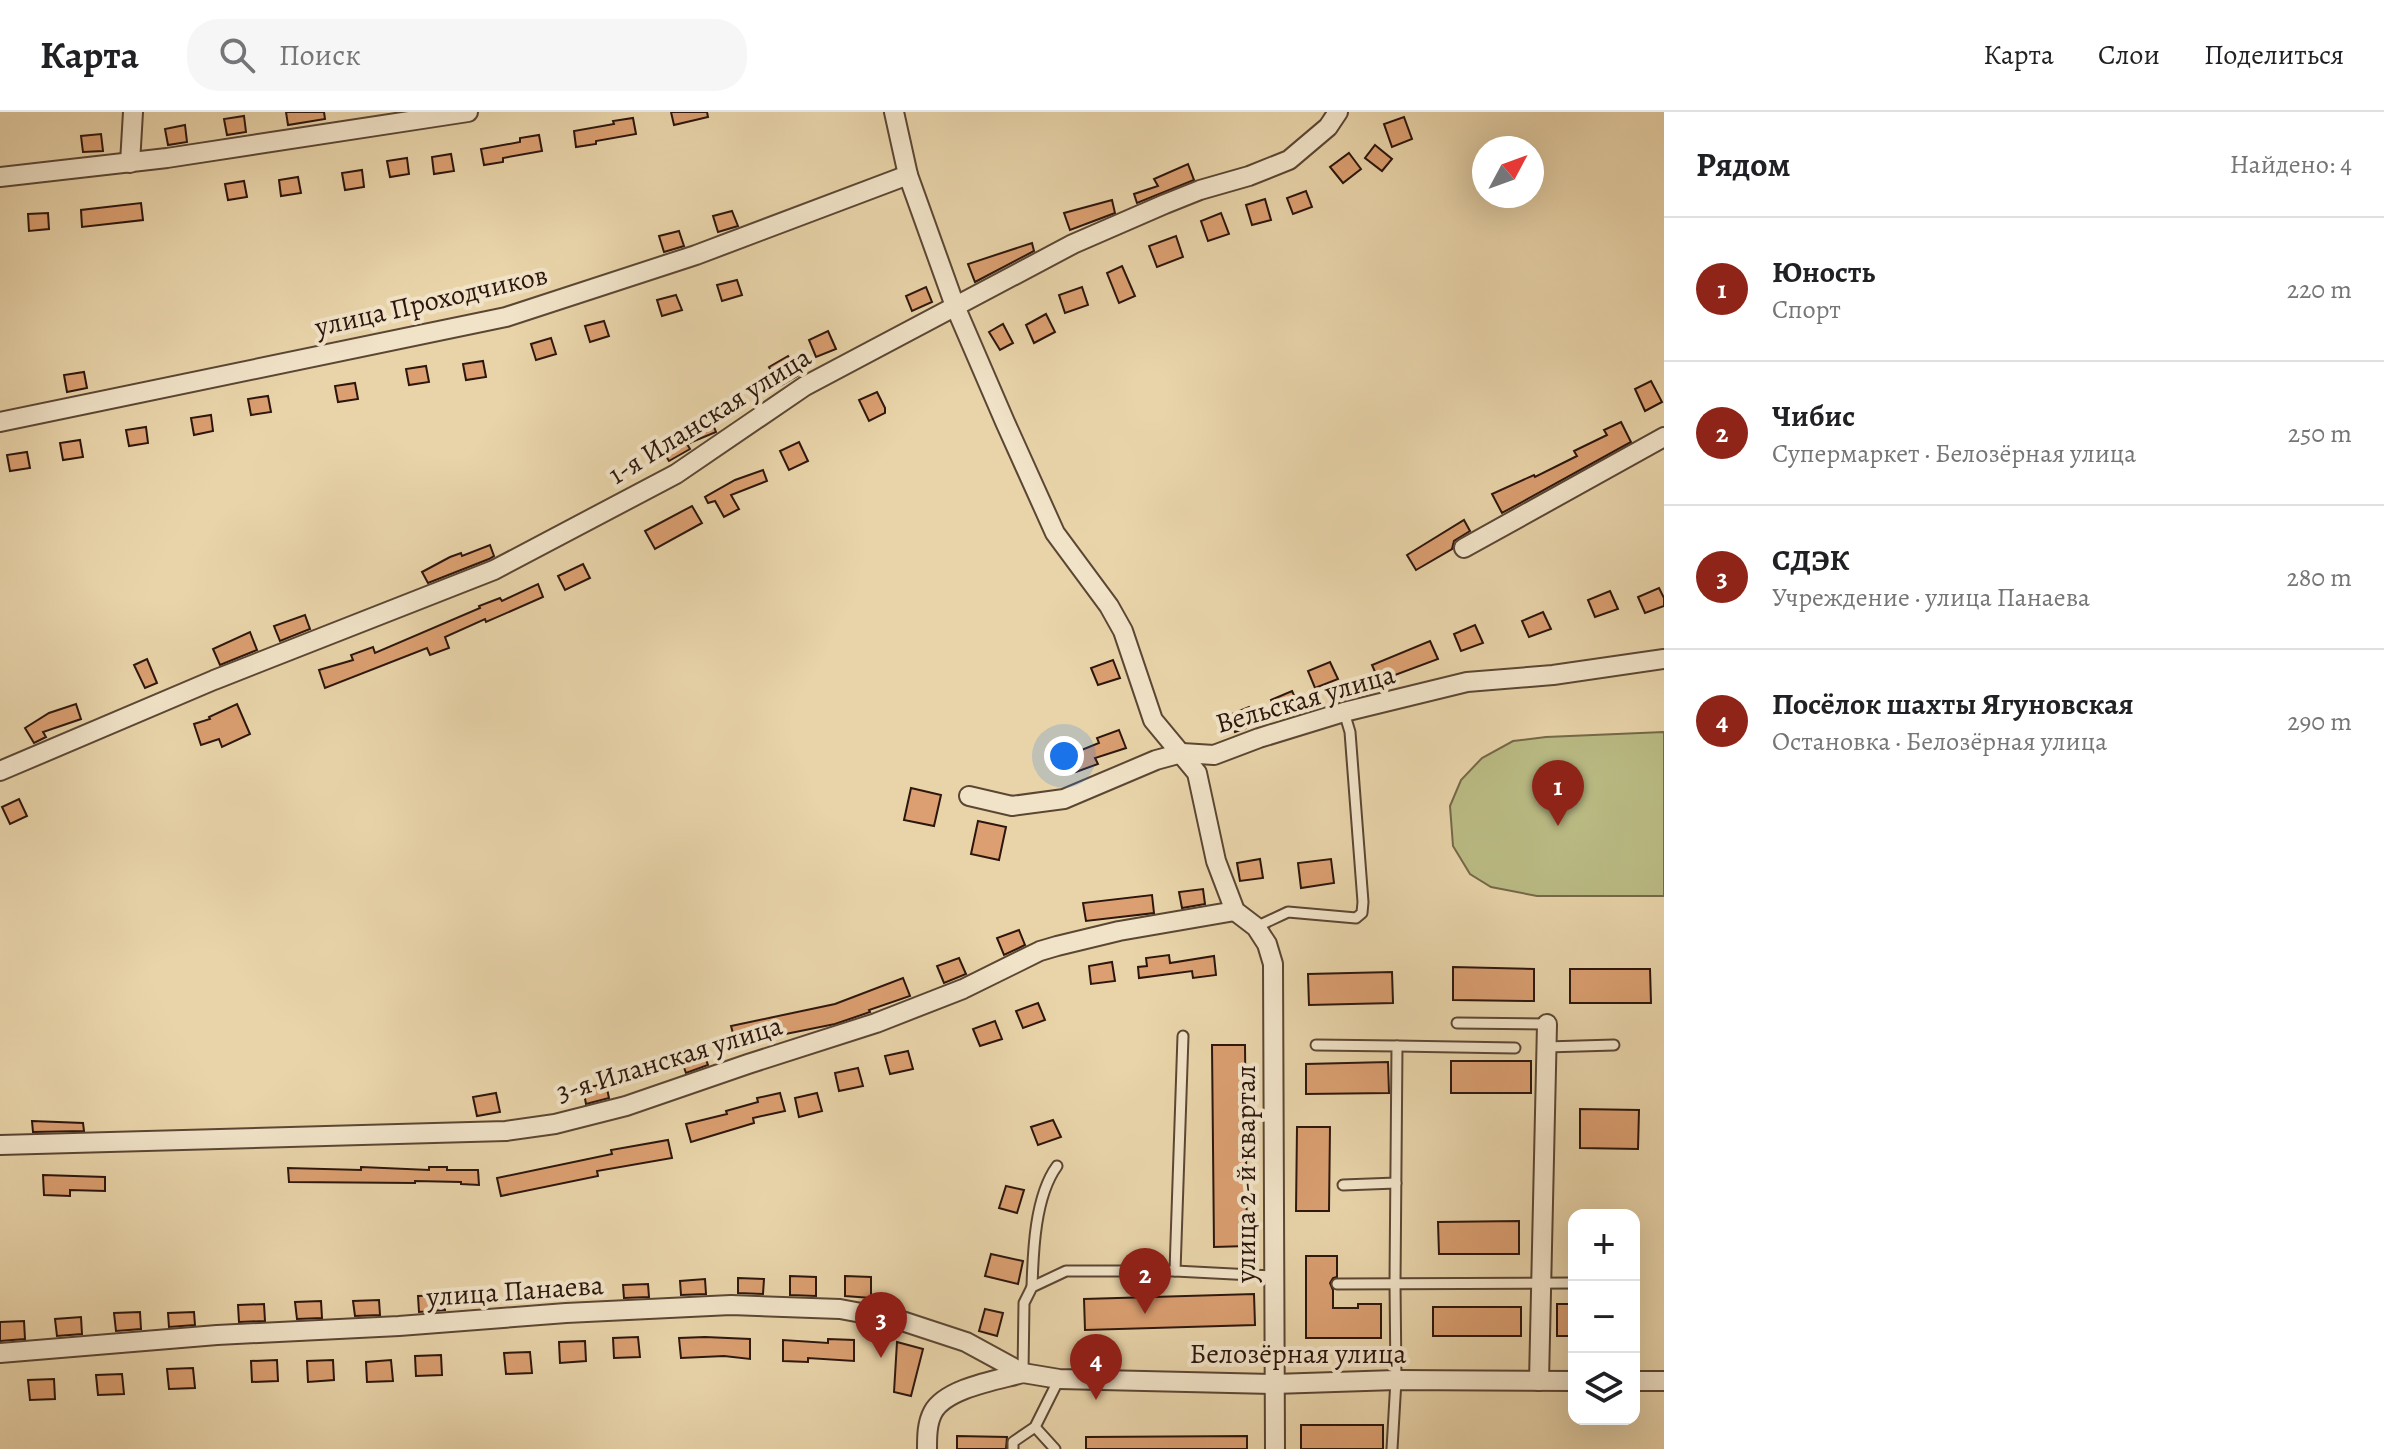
<!DOCTYPE html>
<html lang="ru">
<head>
<meta charset="utf-8">
<style>
	body { margin:0; font-family:Alegreya,serif; background:#f6f6f6; color:#202124 }
	.controls { position:absolute; right:24px; bottom:24px; display:grid; overflow:hidden; border-radius:16px; box-shadow:0 8px 32px #0002 }
	.controls button { width:72px; height:72px; display:grid; place-items:center; padding:0; border:0; border-bottom:2px solid #e0e0e0; background:#fff; color:#202124; font:40px sans-serif }
	.compass { position:absolute; left:1472px; top:24px; width:72px; height:72px; border-radius:50%; background:#fff; box-shadow:0 8px 32px #0002; rotate:49deg }
	.you { position:absolute; left:1064px; top:644px; width:28px; height:28px; margin:-20px; border:6px solid #fff; border-radius:50%; background:#1a73e8; box-shadow:0 0 0 12px #1a73e833 }
	.badge { display:grid; place-items:center; width:52px; height:52px; border-radius:50%; background:#8f2418; color:#fff; font-size:26px; font-weight:700 }
	.pin { position:absolute; translate:-50% -66px; filter:drop-shadow(0 2px 4px #0008) }
	.pin::after { content:''; position:absolute; top:42px; width:28px; height:24px; background:inherit; clip-path:polygon(0 0,100% 0,50% 100%) }
	.list { margin:0; padding:0; list-style:none }
	h2 { display:flex; justify-content:space-between; align-items:center; height:104px; margin:0; padding:0 32px; font-size:34px }
	h2 small { font-size:26px; font-weight:400; color:#757577 }
	.list li { display:grid; grid-template-columns:52px 1fr auto; gap:24px; align-items:center; box-sizing:border-box; height:144px; padding:0 32px; border-top:2px solid #e0e0e0 }
	.list b { display:block; font-size:30px; white-space:nowrap }
	.list p { margin:0; font-size:26px; white-space:nowrap; color:#757577 }
	.list em { font-size:26px; font-style:normal; color:#757577 }
	.icon { flex:none; width:44px; height:44px; fill:none; stroke:currentColor; stroke-width:2; stroke-linecap:round; stroke-linejoin:round }
	.map { position:relative; flex:none; width:1664px; height:1337px; overflow:hidden }
	header { display:flex; align-items:center; gap:48px; box-sizing:border-box; height:112px; padding:0 40px; background:#fff; border-bottom:2px solid #e0e0e0 }
	header strong { font-size:38px }
	nav { display:flex; gap:44px; margin-inline-start:auto; font-size:28px }
	.search { width:560px; height:72px; background:#f6f6f6; display:flex; align-items:center; gap:20px; box-sizing:border-box; padding:0 28px; border-radius:32px; color:#757577; font-size:30px }
	main { display:flex }
	aside { flex:1; background:#fff }
	.map>svg:first-child { display:block }
</style>
</head>
<body>
<header>
<strong>Карта</strong>
<div class="search"><svg class="icon" aria-label="search" viewBox="0 0 24 24"><circle cx="10" cy="10" r="6"/><path d="M15 15l6 6"/></svg>Поиск</div>
<nav><a>Карта</a><a>Слои</a><a>Поделиться</a></nav>
</header>
<main>
<div class="map">
<svg width="1664" height="1337" viewBox="0 0 1664 1337">
	<rect width="100%" height="100%" fill="#e9d4aa"/>
	<filter id="stains"><feTurbulence type="fractalNoise" baseFrequency=".0025" numOctaves="4"/><feColorMatrix values="0 0 0 0 .2 0 0 0 0 .09 0 0 0 0 .02 0 0 0 .5 -.17"/></filter>
	<radialGradient id="worn" r=".72"><stop offset=".6" stop-color="#630" stop-opacity="0"/><stop offset="1" stop-color="#630" stop-opacity=".3"/></radialGradient>
	<path fill="#bbbc85" stroke="#746949" stroke-width="2" d="M1664,620V784H1537L1491,775L1470,762L1453,734L1450,694L1461,668L1482,646L1513,629L1546,625Z"/>
	<g fill="#db9f71" stroke="#2c160d" stroke-width="2">
		<path d="M286,0H324L325,7L288,13Z"/>
		<path d="M671,0H707L708,5L674,13Z"/>
		<path d="M244,4L246,20L227,23L224,7Z"/>
		<path d="M1404,5L1412,27L1392,35L1384,12Z"/>
		<path d="M633,6L636,22L596,29V32L576,35L574,19L614,12L613,9Z"/>
		<path d="M185,13L187,30L168,33L165,17Z"/>
		<path d="M101,22L103,39L83,40L81,24Z"/>
		<path d="M539,23L542,39L503,46V50L484,53L481,37L520,30V26Z"/>
		<path d="M1375,33L1392,47L1382,59L1365,46Z"/>
		<path d="M1349,41L1361,57L1343,71L1330,55Z"/>
		<path d="M451,42L454,59L434,62L432,45Z"/>
		<path d="M407,46L409,62L390,65L387,49Z"/>
		<path d="M1188,52L1194,68L1137,91L1134,82L1158,74L1154,67Z"/>
		<path d="M362,58L364,75L345,78L342,61Z"/>
		<path d="M298,65L301,81L281,84L279,68Z"/>
		<path d="M244,69L247,85L228,88L225,72Z"/>
		<path d="M1306,79L1312,95L1293,102L1287,86Z"/>
		<path d="M1265,87L1271,108L1252,113L1246,93Z"/>
		<path d="M1112,88L1115,101L1070,118L1064,101Z"/>
		<path d="M141,91L143,108L82,115L81,98Z"/>
		<path d="M732,99L738,114L718,120L713,104Z"/>
		<path d="M48,101L49,117L29,119L28,102Z"/>
		<path d="M1221,101L1229,122L1208,129L1201,109Z"/>
		<path d="M679,119L684,134L664,140L659,124Z"/>
		<path d="M1176,124L1183,145L1157,155L1149,134Z"/>
		<path d="M1032,131L1034,139L975,170L968,152Z"/>
		<path d="M1122,154L1135,184L1119,191L1107,161Z"/>
		<path d="M737,168L742,183L722,189L717,173Z"/>
		<path d="M926,175L932,190L912,199L906,184Z"/>
		<path d="M1082,175L1088,193L1065,201L1059,183Z"/>
		<path d="M676,183L682,198L662,204L657,188Z"/>
		<path d="M1046,202L1055,220L1034,231L1026,213Z"/>
		<path d="M604,209L609,224L590,230L585,214Z"/>
		<path d="M1003,212L1013,231L1000,238L989,220Z"/>
		<path d="M828,219L836,237L816,245L809,228Z"/>
		<path d="M551,226L556,242L536,248L531,232Z"/>
		<path d="M788,244L799,263L780,274L769,255Z"/>
		<path d="M483,249L486,265L466,268L463,252Z"/>
		<path d="M426,254L429,270L409,273L406,257Z"/>
		<path d="M84,260L87,276L67,280L64,263Z"/>
		<path d="M1651,269L1662,290L1645,299L1635,277Z"/>
		<path d="M355,271L358,287L338,290L335,274Z"/>
		<path d="M877,280L885,296V301L869,309L859,288Z"/>
		<path d="M268,284L271,300L251,303L248,287Z"/>
		<path d="M211,303L213,319L194,323L191,306Z"/>
		<path d="M710,305L716,320L687,332L690,337L669,349L660,334L698,312L697,310Z"/>
		<path d="M1621,310L1631,330L1502,401L1492,382L1534,363L1535,365L1577,344L1574,339L1607,323L1604,318Z"/>
		<path d="M146,315L148,331L129,334L126,318Z"/>
		<path d="M80,328L83,345L63,348L60,331Z"/>
		<path d="M799,330L808,349L789,358L780,339Z"/>
		<path d="M27,340L30,356L10,359L7,343Z"/>
		<path d="M763,358L767,369L731,383L739,397L724,405L715,389L708,391L705,385L735,368Z"/>
		<path d="M692,394L702,411L655,437L645,419Z"/>
		<path d="M1464,408L1470,419L1454,429L1452,437L1416,458L1407,443Z"/>
		<path d="M490,433L494,444L489,447L428,471L422,460L450,445L461,441L462,444Z"/>
		<path d="M583,452L590,466L565,478L558,464Z"/>
		<path d="M538,472L543,485L486,510L485,507L445,525L449,536L430,543L427,536L325,576L319,558L353,548L351,543L373,535L375,541L480,496L479,494L500,486L502,489Z"/>
		<path d="M1659,476L1664,486V494L1645,501L1638,485Z"/>
		<path d="M1610,479L1618,497L1595,505L1588,488Z"/>
		<path d="M1543,500L1551,517L1529,525L1522,509Z"/>
		<path d="M305,503L310,517L280,529L274,514Z"/>
		<path d="M1475,513L1483,531L1461,539L1454,522Z"/>
		<path d="M250,520L257,538L220,553L213,537Z"/>
		<path d="M1430,529L1438,547L1379,569L1372,553Z"/>
		<path d="M147,547L157,571L145,576L134,553Z"/>
		<path d="M1113,548L1120,566L1098,573L1091,556Z"/>
		<path d="M1330,550L1338,567L1315,576L1308,559Z"/>
		<path d="M1292,579L1300,597L1278,604L1271,588Z"/>
		<path d="M76,592L81,607L43,620L46,625L34,631L25,616L49,601Z"/>
		<path d="M237,592L250,622L222,635L219,627L201,633L194,612L210,607L209,605Z"/>
		<path d="M1249,595L1257,612L1235,620L1227,604Z"/>
		<path d="M1119,618L1126,636L1095,646L1098,652L1076,660L1069,643L1099,631L1097,626Z"/>
		<path d="M911,676L941,683L934,714L904,708Z"/>
		<path d="M19,687L27,704L10,712L2,695Z"/>
		<path d="M978,709L1006,715L999,748L971,742Z"/>
		<path d="M1260,747L1263,766L1240,769L1237,751Z"/>
		<path d="M1331,747L1334,771L1301,776L1298,751Z"/>
		<path d="M1203,777L1205,792L1182,796L1179,780Z"/>
		<path d="M1152,783L1154,801L1086,809L1083,791Z"/>
		<path d="M1019,818L1025,833L1004,843L997,826Z"/>
		<path d="M1169,843L1170,851L1214,844L1216,863L1193,866L1192,859L1139,866L1138,855L1147,854L1146,846Z"/>
		<path d="M959,846L966,862L944,871L937,854Z"/>
		<path d="M1112,850L1115,869L1091,872L1089,854Z"/>
		<path d="M1453,855L1534,857V889L1453,888Z"/>
		<path d="M1570,857H1650L1651,891H1570Z"/>
		<path d="M1392,860L1393,891L1309,893L1308,862Z"/>
		<path d="M903,866L910,884L869,898L870,900L835,912L736,932L731,914L835,892Z"/>
		<path d="M1038,891L1045,908L1023,916L1016,899Z"/>
		<path d="M995,909L1002,927L980,934L973,917Z"/>
		<path d="M1212,933H1245L1247,1134L1214,1135Z"/>
		<path d="M908,939L913,957L890,962L885,944Z"/>
		<path d="M703,940L708,953L686,961L681,947Z"/>
		<rect x="1451" y="949" width="80" height="32"/>
		<path d="M1388,950L1389,981L1306,982V952Z"/>
		<path d="M858,956L863,974L839,979L835,961Z"/>
		<path d="M606,972L609,986L586,992L583,976Z"/>
		<path d="M496,981L500,1000L477,1004L473,985Z"/>
		<path d="M780,981L785,999L753,1006L754,1011L691,1030L686,1012L727,1002L726,999L758,990L757,986Z"/>
		<path d="M817,981L822,999L799,1005L795,986Z"/>
		<path d="M1580,997L1639,998L1638,1037L1580,1036Z"/>
		<path d="M1053,1008L1061,1025L1038,1033L1031,1015Z"/>
		<path d="M32,1009L83,1011L84,1019L33,1020Z"/>
		<path d="M1297,1015H1330L1329,1099H1296Z"/>
		<path d="M668,1028L672,1046L597,1059L598,1064L501,1084L497,1066L612,1042L611,1038Z"/>
		<path d="M361,1055L429,1058V1055H447V1058H478L479,1073L461,1072V1070L415,1069V1071L289,1070L288,1056L361,1058Z"/>
		<path d="M43,1063L105,1065V1079L70,1078V1084L44,1083Z"/>
		<path d="M1006,1074L1024,1078L1017,1101L999,1096Z"/>
		<path d="M1519,1109V1142H1439L1438,1110Z"/>
		<path d="M991,1142L1023,1149L1018,1172L985,1164Z"/>
		<path d="M1306,1144H1337V1165L1333,1166L1330,1171L1333,1178V1196H1358V1192H1381V1226H1306Z"/>
		<path d="M790,1164L816,1165V1184L790,1183Z"/>
		<path d="M845,1164L871,1165V1186L845,1184Z"/>
		<path d="M738,1166L764,1167L763,1182L738,1181Z"/>
		<path d="M705,1167L706,1182L681,1183L680,1169Z"/>
		<path d="M648,1172L649,1185L624,1186L623,1173Z"/>
		<path d="M1254,1182L1255,1213L1085,1218L1084,1187Z"/>
		<path d="M444,1183L445,1198L419,1200L418,1184Z"/>
		<path d="M379,1188L380,1203L355,1204L353,1189Z"/>
		<path d="M321,1189L322,1206L297,1207L295,1190Z"/>
		<path d="M264,1192L265,1209L239,1210L238,1193Z"/>
		<rect x="1557" y="1192" width="17" height="32"/>
		<rect x="1433" y="1195" width="88" height="29"/>
		<path d="M985,1197L1003,1201L997,1224L979,1219Z"/>
		<path d="M140,1200L141,1217L116,1219L114,1201Z"/>
		<path d="M194,1200L195,1213L169,1215L168,1201Z"/>
		<path d="M81,1205L82,1222L57,1224L55,1207Z"/>
		<path d="M24,1209L25,1227L0,1229V1210Z"/>
		<path d="M638,1225L640,1245L614,1246L613,1226Z"/>
		<path d="M705,1225L750,1227V1247L724,1244L681,1246L679,1226Z"/>
		<path d="M828,1227L854,1228V1249L808,1246V1250L783,1249V1228L828,1231Z"/>
		<path d="M585,1229L586,1249L560,1251L559,1230Z"/>
		<path d="M897,1230L923,1237L911,1284L894,1280Z"/>
		<path d="M530,1240L532,1261L506,1262L504,1241Z"/>
		<path d="M441,1243L442,1263L416,1264L415,1244Z"/>
		<path d="M277,1248L278,1269L252,1270L251,1249Z"/>
		<path d="M333,1248L334,1268L308,1270L307,1249Z"/>
		<path d="M391,1248L393,1269L367,1270L366,1250Z"/>
		<path d="M193,1256L195,1276L169,1277L167,1257Z"/>
		<path d="M122,1262L124,1282L98,1283L96,1263Z"/>
		<path d="M54,1267L55,1287L30,1288L28,1268Z"/>
		<rect x="1301" y="1313" width="82" height="24"/>
		<path d="M957,1324L1007,1325L1006,1337H957Z"/>
		<path d="M1247,1324V1337H1086V1325Z"/>
	</g>
	<g fill="none" stroke-linecap="round" stroke-linejoin="round">
		<g stroke="#5b4634" stroke-width="13">
			<g id="lane">
				<path d="M1256,815L1288,800L1356,806L1362,801L1363,790L1350,620L1344,600"/>
				<path d="M1457,911L1547,912"/>
				<path d="M1316,933L1397,934L1395,1171L1396,1268L1392,1337"/>
				<path d="M1397,934L1515,936"/>
				<path d="M1546,935L1614,933"/>
				<path d="M1343,1073L1396,1071"/>
				<path d="M1175,1159L1273,1164"/>
				<path d="M1337,1172L1574,1171"/>
				<path d="M1032,1175C1033,1139 1035,1084 1057,1054"/>
				<path d="M1023,1260L1024,1191L1032,1175L1066,1159H1175L1183,924"/>
				<path d="M1035,1315L1055,1337"/>
				<path d="M1013,1337V1330L1035,1315L1059,1267"/>
			</g>
		</g>
		<g stroke="#5b4634" stroke-width="22">
			<g id="street">
				<path d="M894,0L908,63L955,194L1005,310L1055,421L1109,494L1123,519L1153,608L1197,661L1216,749L1235,799L1256,815L1267,832L1273,852L1275,1337"/>
				<path d="M130,51L133,0"/>
				<path d="M0,65L167,46L468,0"/>
				<path d="M0,310L506,205L696,143L908,63"/>
				<path d="M1464,436L1664,325"/>
				<path d="M0,659L214,568L494,458L676,362L805,274L1073,132L1165,92L1200,78L1249,64L1289,48L1328,15L1338,0"/>
				<path d="M969,684L1012,694L1064,687L1156,648L1182,641L1214,643L1259,626L1344,600L1467,570L1553,563L1664,547"/>
				<path d="M0,1033L506,1019L555,1012L626,994L748,952L876,911L963,877L1040,839L1057,834L1119,819L1235,799"/>
				<path d="M0,1241L217,1223L399,1214L566,1201L731,1193L840,1197L899,1208L966,1230L1023,1261L1059,1267L1274,1272L1396,1268L1574,1269"/>
				<path d="M1539,1269L1547,912"/>
				<path d="M1634,1269H1664"/>
				<path d="M927,1337C927,1325 927,1311 933,1300C946,1276 998,1268 1023,1261"/>
			</g>
		</g>
		<use href="#lane" stroke="#f1e3c8" stroke-width="9"/>
		<use href="#street" stroke="#f1e3c8" stroke-width="18"/>
	</g>
	<g text-anchor="middle" stroke-width="8" stroke-linejoin="round" paint-order="stroke">
		<g font-size="28" fill="#2c160d" stroke="#f1e3c8">
			<text transform="translate(431 188) rotate(-13)" y="10">улица Проходчиков</text>
			<text transform="translate(709 303) rotate(-32)" y="10">1-я Иланская улица</text>
			<text transform="translate(1305 586) rotate(-16)" y="10">Вельская улица</text>
			<text transform="translate(669 946) rotate(-17)" y="10">3-я Иланская улица</text>
			<text transform="translate(1245 1062) rotate(-90)" y="10">улица 2-й квартал</text>
			<text transform="translate(515 1178) rotate(-4)" y="10">улица Панаева</text>
			<text x="1298" y="1251">Белозёрная улица</text>
		</g>
	</g>
	<rect width="100%" height="100%" filter="url(#stains)"/>
	<rect width="100%" height="100%" fill="url(#worn)"/>
</svg>
<div class="controls">
<button>+</button>
<button>−</button>
<button><svg class="icon" aria-label="layers" viewBox="0 0 24 24"><path d="M12 4l9 5-9 5-9-5zM3 14l9 5 9-5"/></svg></button>
</div>
<svg class="compass" viewBox="-18 -18 36 36"><path d="M0-13l5 13h-10z" fill="#e53935"/><path d="M0 13l5-13h-10z" fill="#757577"/></svg>
<div class="you"></div>
<div class="pin badge" style="left:1558px;top:714px">1</div>
<div class="pin badge" style="left:1145px;top:1202px">2</div>
<div class="pin badge" style="left:881px;top:1246px">3</div>
<div class="pin badge" style="left:1096px;top:1288px">4</div>
</div>
<aside>
<h2>Рядом<small>Найдено: 4</small></h2>
<ul class="list">
<li><span class="badge">1</span><div><b>Юность</b><p>Спорт</p></div><em>220 m</em></li>
<li><span class="badge">2</span><div><b>Чибис</b><p>Супермаркет · Белозёрная улица</p></div><em>250 m</em></li>
<li><span class="badge">3</span><div><b>СДЭК</b><p>Учреждение · улица Панаева</p></div><em>280 m</em></li>
<li><span class="badge">4</span><div><b>Посёлок шахты Ягуновская</b><p>Остановка · Белозёрная улица</p></div><em>290 m</em></li>
</ul>
</aside>
</main>
</body>
</html>
